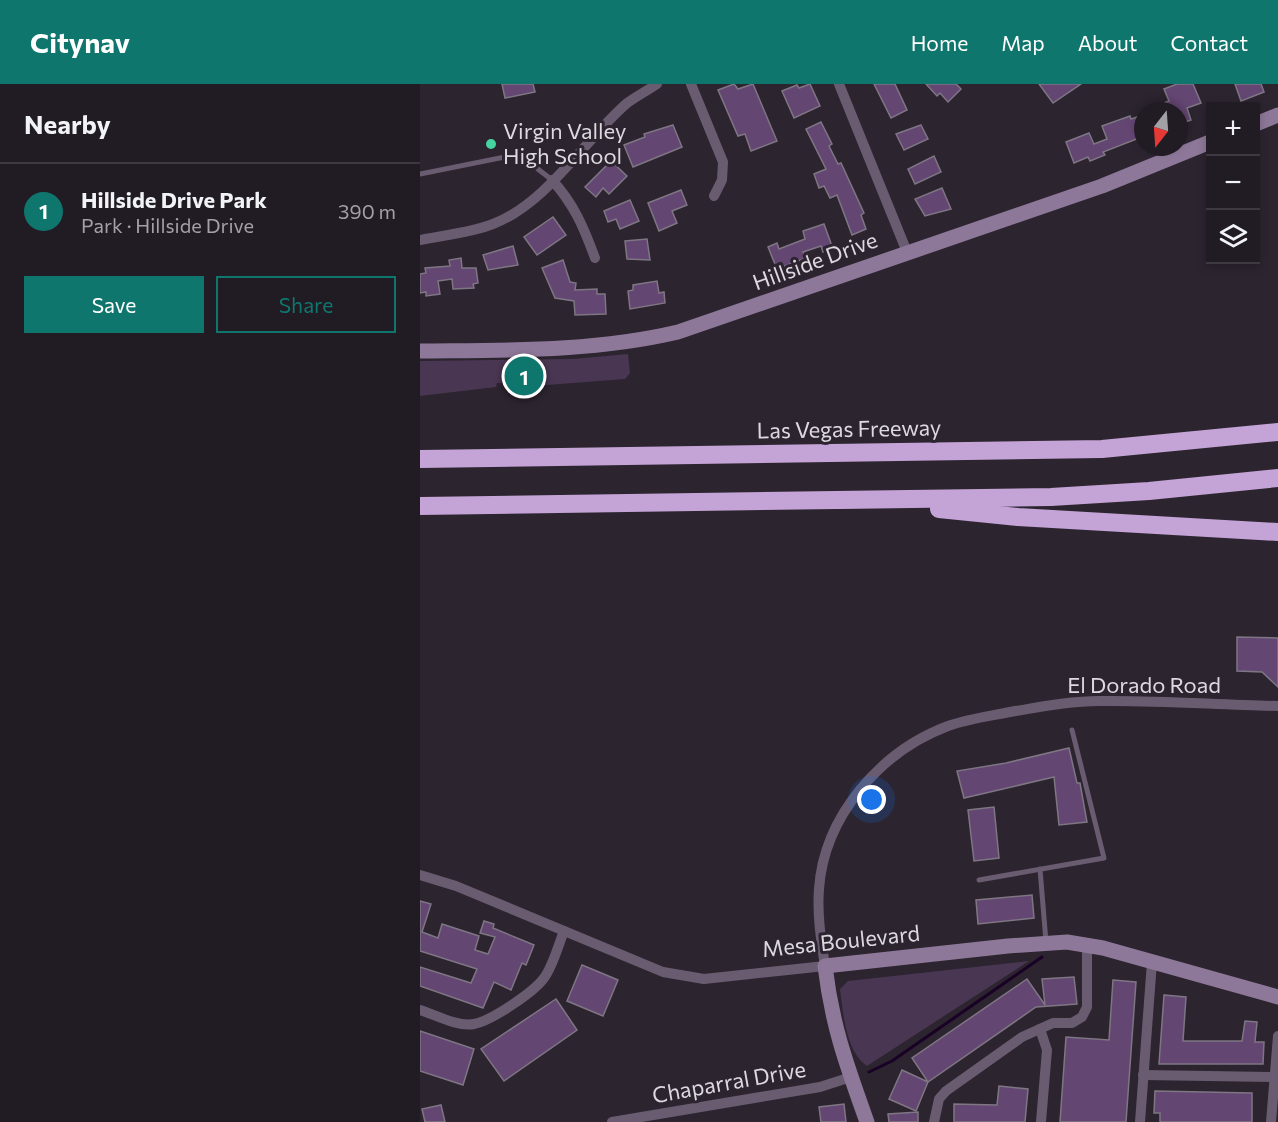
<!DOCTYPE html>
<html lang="en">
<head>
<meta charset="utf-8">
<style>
	body { margin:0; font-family:Commissioner,sans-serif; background:#2d2830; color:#f1f3f6 }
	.controls { position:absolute; right:18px; top:18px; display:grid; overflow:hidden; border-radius:0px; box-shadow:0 3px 9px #0003 }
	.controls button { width:54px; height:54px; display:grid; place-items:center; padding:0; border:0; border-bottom:2px solid #3e3941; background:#211b23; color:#f1f3f6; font:30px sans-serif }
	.compass { position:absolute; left:714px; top:18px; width:54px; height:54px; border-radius:50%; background:#211b23; box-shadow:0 3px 9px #0003; rotate:197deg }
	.you { position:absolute; left:452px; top:716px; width:21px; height:21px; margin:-15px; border:4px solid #fff; border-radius:50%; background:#1a73e8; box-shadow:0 0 0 9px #1a73e833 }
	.badge { display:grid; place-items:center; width:39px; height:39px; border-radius:50%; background:#0f766e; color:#fff; font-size:20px; font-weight:700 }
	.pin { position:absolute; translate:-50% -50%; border:3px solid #fff; box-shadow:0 2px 6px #0006 }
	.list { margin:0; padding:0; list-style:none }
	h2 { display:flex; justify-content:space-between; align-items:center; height:78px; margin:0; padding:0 24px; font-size:26px }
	h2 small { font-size:20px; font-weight:400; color:#a2a1a6 }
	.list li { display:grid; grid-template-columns:39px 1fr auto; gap:18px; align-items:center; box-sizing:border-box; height:96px; padding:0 24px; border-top:2px solid #3e3941 }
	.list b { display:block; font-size:22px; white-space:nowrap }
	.list p { margin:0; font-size:20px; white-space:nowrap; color:#a2a1a6 }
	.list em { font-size:20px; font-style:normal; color:#a2a1a6 }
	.actions { display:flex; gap:12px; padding:18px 24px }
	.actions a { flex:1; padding:14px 0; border:2px solid #0f766e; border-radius:0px; text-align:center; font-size:21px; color:#0f766e }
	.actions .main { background:#0f766e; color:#fff }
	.icon { flex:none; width:33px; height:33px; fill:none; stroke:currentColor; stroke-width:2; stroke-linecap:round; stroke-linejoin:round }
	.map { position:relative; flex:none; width:858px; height:1038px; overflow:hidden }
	header { display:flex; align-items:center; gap:36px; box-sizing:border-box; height:84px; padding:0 30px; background:#0f766e; color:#fff }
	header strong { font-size:28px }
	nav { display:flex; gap:33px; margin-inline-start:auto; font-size:21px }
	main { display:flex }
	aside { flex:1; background:#211b23 }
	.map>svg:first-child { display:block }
</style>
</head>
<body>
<header>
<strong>Citynav</strong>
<nav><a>Home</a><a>Map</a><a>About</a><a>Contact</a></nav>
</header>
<main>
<aside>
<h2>Nearby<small></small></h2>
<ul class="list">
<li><span class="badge">1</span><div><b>Hillside Drive Park</b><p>Park · Hillside Drive</p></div><em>390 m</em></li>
</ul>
<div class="actions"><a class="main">Save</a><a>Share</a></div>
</aside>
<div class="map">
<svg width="858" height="1038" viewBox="0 0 858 1038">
	<rect width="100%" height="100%" fill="#2c242f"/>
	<g fill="#493652">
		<path d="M208,270L210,289L205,295L127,301L77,299L76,303L0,312V277L152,275Z"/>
		<path d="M609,877L447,982C426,968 423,929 420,905L428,897Z"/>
	</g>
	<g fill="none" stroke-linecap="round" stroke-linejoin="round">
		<path stroke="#1a0126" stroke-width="3" d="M449,988L472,977L622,873"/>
	</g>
	<g fill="#644673" stroke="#7e7683" stroke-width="1.5">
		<path d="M82,0H113L115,8L85,14Z"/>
		<path d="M314,0L318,5L333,0L357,57L331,67L325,50L318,52L298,6Z"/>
		<path d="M390,0L400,22L374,34L362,7L377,1L379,4Z"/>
		<path d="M454,0H475L487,26L471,34Z"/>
		<path d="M506,0H536L541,5L528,18L520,9L517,12Z"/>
		<path d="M619,0H661L633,19Z"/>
		<path d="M757,0H773L781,19L767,24L771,36L759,40V27H723L749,17L744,5Z"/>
		<path d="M815,0H841L844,8L821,17Z"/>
		<path d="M723,31V46L717,49L719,54L683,68L685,71L670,77L668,73L654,79L646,58L669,49L674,60L687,55L682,42L710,32L711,35Z"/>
		<path d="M401,38L412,60L409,62L418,80L421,79L444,129L441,131L446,145L432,151L417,111L410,114L404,102L399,104L394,90L406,85L386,45Z"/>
		<path d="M253,41L262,63L213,83L204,61L225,53L224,50Z"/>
		<path d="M501,41L508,55L484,66L476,50Z"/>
		<path d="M514,72L521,88L495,100L488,85Z"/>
		<path d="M191,77L207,92L189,110L183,104L176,113L165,103Z"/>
		<path d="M522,104L531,125L505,132L495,115Z"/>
		<path d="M261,106L267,121L252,127L257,139L239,147L228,119Z"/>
		<path d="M210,116L219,137L200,145L196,135L188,138L184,127Z"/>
		<path d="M133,133L146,151L117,171L104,153Z"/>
		<path d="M404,140L413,165L403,168L401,162L383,168L386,174L357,185L348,163L357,159L359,165L385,155L383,147Z"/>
		<path d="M227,155L230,176L207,175L205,157Z"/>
		<path d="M93,162L98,181L68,186L63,171Z"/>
		<path d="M41,174L42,184H56L58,199L53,200L54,204L33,205L32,195L18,197L20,210L6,212V208L0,209V190L6,189L5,184L30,182L29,176Z"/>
		<path d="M143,176L150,198L156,199L155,206L177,205V210H185L186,230L155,231L154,217L135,214L122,184Z"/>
		<path d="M237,197L239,209L244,208L245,219L210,225L208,207L213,206V201Z"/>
		<path d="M817,553L858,554V603L842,588L817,587Z"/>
		<path d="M649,664L657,699H660L667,738L639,741L634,693L544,714L537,687L586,679Z"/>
		<path d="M574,723L579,774L554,777L548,726Z"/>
		<path d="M612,811L614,834L558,840L556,816Z"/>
		<path d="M0,817L11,820L2,848L18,854L22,840L59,852L55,866L68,870L75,853L60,849L64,837L74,840L73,844L114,861L106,881L102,879L91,906L74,898L63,924L0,902V883L51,899L57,885L0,867Z"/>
		<path d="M162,881L198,896L183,932L147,917Z"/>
		<path d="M654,893L657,920L616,923L508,998L492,974L607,895L625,921L622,895Z"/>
		<path d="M693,896L716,898L706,1038H640L646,953L689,956Z"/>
		<path d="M744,911L766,913L763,957H822L825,937L837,938L835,958H844L843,980H739Z"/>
		<path d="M136,915L157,946L84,997L61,965Z"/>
		<path d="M0,947L54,965L43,1001L0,987Z"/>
		<path d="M482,986L508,998L496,1027L469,1015Z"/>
		<path d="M579,1002L608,1005L605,1038H534V1020L577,1021Z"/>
		<path d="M735,1007L832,1009V1038H740V1029H734Z"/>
		<path d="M424,1020L426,1038H401L399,1023Z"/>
		<path d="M21,1021L25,1038H5L2,1025Z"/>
		<path d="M498,1028V1038H469L468,1030Z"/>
	</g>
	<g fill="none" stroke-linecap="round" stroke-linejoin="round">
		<g stroke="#695c70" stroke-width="5">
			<path d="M0,90L90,72L105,75L132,96"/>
			<path d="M620,785L626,858"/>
			<path d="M559,796L684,774L652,646"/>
		</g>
		<g stroke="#695c70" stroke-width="10">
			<path d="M271,0L303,78L302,96L294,112"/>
			<path d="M419,0L487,168"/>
			<path d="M132,96C154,120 164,144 175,174"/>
			<path d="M0,156C24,151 50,149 73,140C126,120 164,57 206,20C215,13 227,7 237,0"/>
			<path d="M0,791L36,802L243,888L284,895L405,882C401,856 397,831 399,805C404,732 461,667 528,642C547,635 570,632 590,628C620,623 650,617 680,617C739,616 799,621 858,622"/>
			<path d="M0,926C16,931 37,943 54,940C71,937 114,908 124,894C133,882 138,862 144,847"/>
			<path d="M620,945L627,966L621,1038"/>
			<path d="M723,991L854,993"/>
			<path d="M192,1038L400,1003L431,993"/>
			<path d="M514,1038L519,1015L526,1007L602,953L633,939H652L662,933L667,923V860"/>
			<path d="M720,1038L732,878"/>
			<path d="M851,1038L858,952"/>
		</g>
		<g stroke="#8e7899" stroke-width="15">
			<path d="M836,40L858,31"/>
			<path d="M0,267C87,266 173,268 258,248L682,102L790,58"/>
			<path d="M447,1038C427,982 412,942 405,882L588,862L647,858L683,864L858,913"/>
		</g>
		<g stroke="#c4a3d6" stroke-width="18">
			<path d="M0,375L682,365L858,348"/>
			<path d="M0,422L631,413L729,407L858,394"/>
			<path d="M519,425L598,433L858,448"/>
		</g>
	</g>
	<circle fill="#46d49e" stroke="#2c242f" stroke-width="2" cx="71" cy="60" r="6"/>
	<g text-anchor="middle" stroke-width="6" stroke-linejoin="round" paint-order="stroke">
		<g font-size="22" fill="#ded9e0" stroke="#2c242f" text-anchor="start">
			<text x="83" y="55">Virgin Valley<tspan x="83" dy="25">High School</tspan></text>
		</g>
		<g font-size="22" fill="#ded9e0" stroke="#2c242f">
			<text transform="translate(395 177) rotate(-20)" y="8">Hillside Drive</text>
			<text transform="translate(429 345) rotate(-1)" y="8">Las Vegas Freeway</text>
			<text x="724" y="609">El Dorado Road</text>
			<text transform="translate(421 857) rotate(-6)" y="8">Mesa Boulevard</text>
			<text transform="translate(309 998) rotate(-10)" y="8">Chaparral Drive</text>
		</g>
	</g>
</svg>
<div class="controls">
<button>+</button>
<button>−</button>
<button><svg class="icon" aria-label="layers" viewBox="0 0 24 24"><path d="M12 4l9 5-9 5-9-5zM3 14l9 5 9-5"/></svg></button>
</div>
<svg class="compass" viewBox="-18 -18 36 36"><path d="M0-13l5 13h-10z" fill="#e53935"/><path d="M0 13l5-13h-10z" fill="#a2a1a6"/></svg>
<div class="you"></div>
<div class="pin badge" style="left:104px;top:292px">1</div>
</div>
</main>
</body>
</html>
